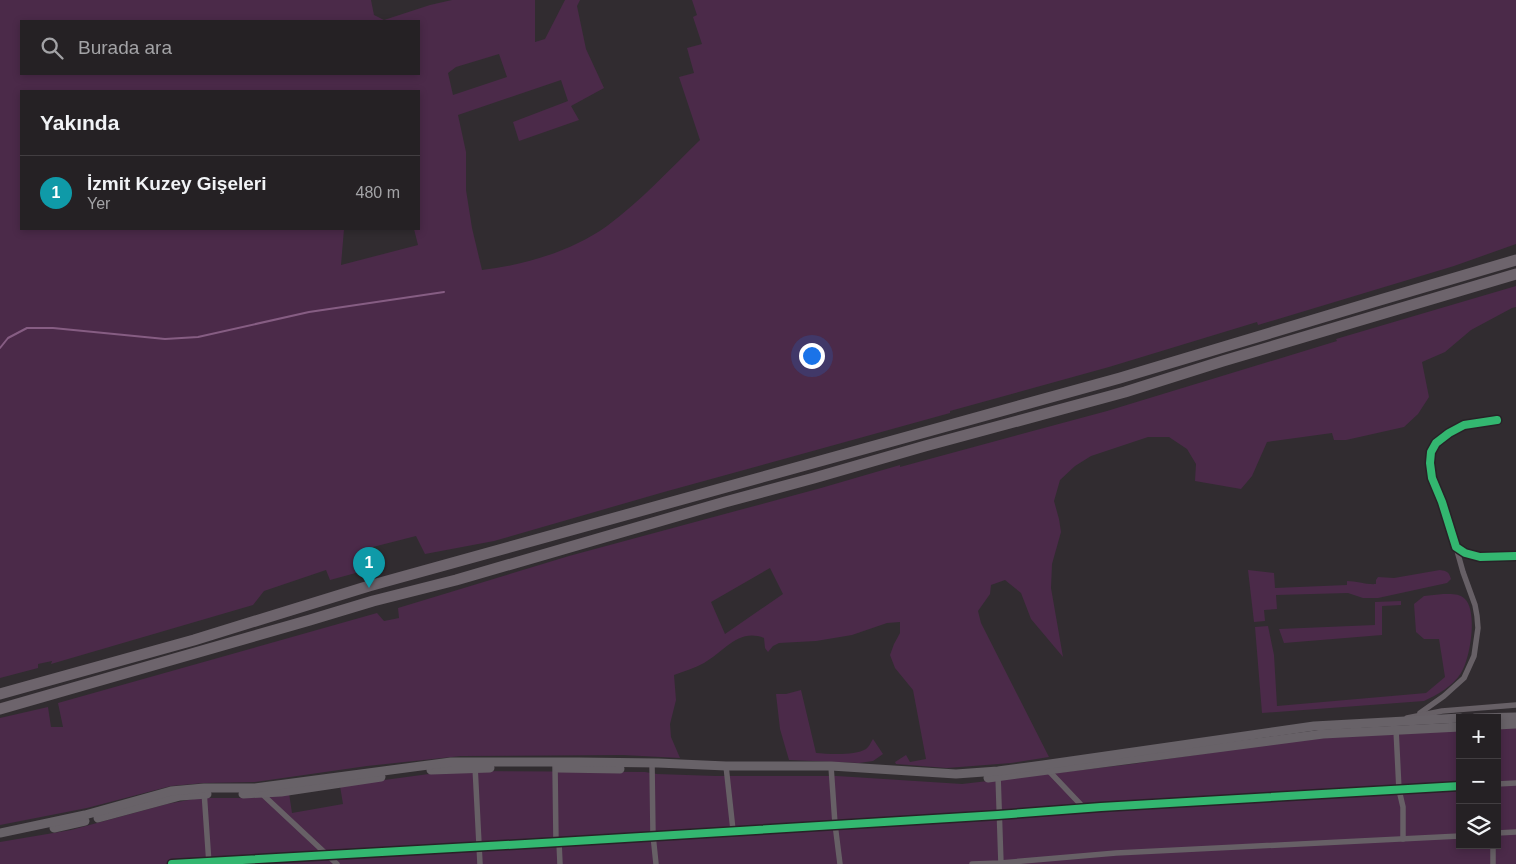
<!DOCTYPE html>
<html lang="tr">
<head>
<meta charset="utf-8">
<style>
	body { margin:0; font-family:Helvetica,sans-serif; background:#2d292c; color:#f1f3f6 }
	.controls { position:absolute; right:15px; bottom:15px; display:grid; overflow:hidden; border-radius:0px; box-shadow:0 2px 8px #0003 }
	.controls button { width:45px; height:45px; display:grid; place-items:center; padding:0; border:0; border-bottom:1px solid #423e41; background:#252124; color:#f1f3f6; font:25px sans-serif }
	.you { position:absolute; left:811px; top:355px; width:18px; height:18px; margin:-12px; border:4px solid #fff; border-radius:50%; background:#1a73e8; box-shadow:0 0 0 8px #1a73e833 }
	.badge { display:grid; place-items:center; width:32px; height:32px; border-radius:50%; background:#d93025; color:#fff; font-size:16px; font-weight:700 }
	.pin { position:absolute; translate:-50% -41px; filter:drop-shadow(0 1px 2px #0008) }
	.pin::after { content:''; position:absolute; top:26px; width:18px; height:15px; background:inherit; clip-path:polygon(0 0,100% 0,50% 100%) }
	.list { margin:0; padding:0; list-style:none }
	h2 { display:flex; justify-content:space-between; align-items:center; height:65px; margin:0; padding:0 20px; font-size:21px }
	h2 small { font-size:16px; font-weight:400; color:#a3a3a6 }
	.list li { display:grid; grid-template-columns:32px 1fr auto; gap:15px; align-items:center; box-sizing:border-box; height:75px; padding:0 20px; border-top:1px solid #423e41 }
	.list b { display:block; font-size:19px; white-space:nowrap }
	.list p { margin:0; font-size:16px; white-space:nowrap; color:#a3a3a6 }
	.list em { font-size:16px; font-style:normal; color:#a3a3a6 }
	.icon { flex:none; width:28px; height:28px; fill:none; stroke:currentColor; stroke-width:2; stroke-linecap:round; stroke-linejoin:round }
	.map { position:relative; flex:none; width:1516px; height:864px; overflow:hidden }
	.search { position:absolute; background:#252124; box-shadow:0 2px 8px #0003; left:20px; top:20px; width:400px; height:55px; display:flex; align-items:center; gap:12px; box-sizing:border-box; padding:0 18px; border-radius:0px; color:#a3a3a6; font-size:19px }
	.panel { position:absolute; background:#252124; box-shadow:0 2px 8px #0003; left:20px; top:90px; width:400px; height:140px; border-radius:0px }
	.map>svg:first-child { display:block }
</style>
</head>
<body>
<div class="map">
<svg width="1516" height="864" viewBox="0 0 1516 864">
	<rect width="100%" height="100%" fill="#312c30"/>
	<g fill="#4b2a49" fill-rule="evenodd">
		<path d="M0,0H371L374,15L384,20L430,5L452,0H535V42L545,39L565,0H580L577,6L586,49L604,88L571,106L579,120L519,141L513,122L568,101L561,80L458,115L466,152V190L472,228L482,270C525,265 572,251 607,226C641,201 670,169 700,140L679,77L694,73L687,48L702,44L693,17L697,15L692,0H1516V244L1454,266L1258,325L1257,322L1109,367L950,411V413L664,492L494,541L425,554L416,536L365,549L367,556L361,559L363,571L330,580L326,570L264,591L253,605L51,664L52,661L38,664V668L0,678ZM419,21V74H21V21ZM499,54L507,77L453,95L448,73L456,67ZM21,91H419V229H414L418,245L341,265L344,229H21Z"/>
		<path d="M1516,286V307L1512,308L1471,330L1445,352L1422,362L1429,397L1418,414L1404,427L1346,440H1334L1332,433L1267,442L1252,476L1241,489L1195,481L1196,464L1187,449L1169,437H1148L1091,456L1075,466L1060,480L1054,501L1059,519L1061,532L1052,564L1051,588L1063,657L1031,619L1021,593L1005,580L991,585L990,594L978,611L981,623L1049,757L1011,763L947,768L896,764L895,762L906,755L910,762L926,759L913,690L895,668L890,655L894,644L900,633V622L887,623L852,635L816,641L779,643L773,646L768,652L765,648L764,638C738,628 724,652 704,663C695,668 684,671 674,675L676,700L670,724L671,737L680,758L623,755L461,756L367,766L255,782L204,783L171,786L87,808L0,825V718L48,707L51,727H63L58,703L377,613L384,621L399,618L398,608L569,556L821,488L900,465V467L1107,411L1337,341L1336,339ZM770,568L783,594L725,634L711,602Z"/>
		<path d="M1248,570L1274,573L1275,588L1347,585V581C1356,581 1368,585 1376,584V580L1378,577L1394,578L1440,570C1447,571 1449,572 1451,579L1447,583L1378,598H1363L1348,593L1276,595L1277,609L1264,610L1265,621L1254,622Z"/>
		<path d="M1443,594C1451,594 1459,593 1465,599C1478,612 1470,659 1461,673C1453,686 1437,695 1424,701L1262,713L1255,627L1268,626L1274,655L1277,706L1426,693L1445,677L1439,639H1424L1416,632L1414,604L1424,596Z"/>
		<path d="M1401,601V605L1382,606V635L1284,643L1279,629L1375,625V602Z"/>
		<path d="M801,690L816,753C828,754 855,756 866,749C869,747 871,742 873,739L883,754L873,761L859,763L789,760L780,729L776,694H786Z"/>
		<path d="M1516,724V864H0V842L71,830L167,804L199,798H252L289,793L292,813L343,804L340,786L451,771L645,772L657,774L716,776H837L962,784L1132,764L1350,733L1460,727V845H1497V725Z"/>
	</g>
	<g fill="none" stroke-linecap="round" stroke-linejoin="round">
		<path stroke="#865d83" stroke-width="2" d="M0,348L8,338L27,328H53L165,339L198,337L309,312L444,292"/>
		<g stroke="#676066" stroke-width="5.5">
			<path d="M1497,420L1464,425L1449,433L1436,443L1431,452L1430,463L1432,478L1442,502L1456,547L1465,553L1480,557L1516,556"/>
			<path d="M1420,713L1444,696L1464,678L1474,656L1478,628L1477,616L1475,605L1463,572L1456,547"/>
			<path d="M1407,718L1442,711L1516,705"/>
			<path d="M1396,729L1399,790L1403,807V839"/>
			<path d="M652,763L653,835L656,864"/>
			<path d="M555,765L556,842"/>
			<path d="M475,766L480,864"/>
			<path d="M726,766L733,830"/>
			<path d="M831,766L835,824L840,864"/>
			<path d="M1048,770L1084,808"/>
			<path d="M998,775L1001,864"/>
			<path d="M1497,784L1516,783"/>
			<path d="M204,791L209,864"/>
			<path d="M261,793L337,864"/>
			<path d="M1497,833L1516,832"/>
			<path d="M559,842L560,864"/>
			<path d="M1493,845V864"/>
			<path d="M172,864L559,842L998,815L1101,807L1460,786"/>
			<path d="M972,864L1000,863L1116,853L1460,836"/>
		</g>
		<g stroke="#686268" stroke-width="9">
			<path d="M1475,718L1516,717"/>
			<path d="M1497,725L1516,724"/>
			<path d="M558,768L620,769"/>
			<path d="M431,770L490,768"/>
			<path d="M988,778L1323,734L1460,727"/>
			<path d="M243,794L281,792L381,777"/>
			<path d="M98,818L180,796L207,794"/>
			<path d="M54,828L85,821"/>
			<path d="M0,833L85,815L171,791L204,788H255L451,762H579L658,763L726,766H831L956,774L998,771L1043,765L1314,726L1460,718"/>
		</g>
		<g stroke="#6d646c" stroke-width="11">
			<path d="M0,694L194,640L369,586L1120,378L1380,300L1516,260"/>
			<path d="M0,709L310,620L373,601L456,580L725,502L814,478L925,446L1125,392L1223,361L1516,274"/>
		</g>
		<g stroke="#282227" stroke-width="11">
			<g id="cycleway">
				<path d="M1497,420L1464,425L1449,433L1436,443L1431,452L1430,463L1432,478L1442,502L1456,547L1465,553L1480,557L1516,556"/>
				<path d="M172,864L559,842L998,815L1101,807L1460,786"/>
			</g>
		</g>
		<use href="#cycleway" stroke="#33b770" stroke-width="8"/>
	</g>
</svg>
<div class="controls">
<button>+</button>
<button>−</button>
<button><svg class="icon" aria-label="layers" viewBox="0 0 24 24"><path d="M12 4l9 5-9 5-9-5zM3 14l9 5 9-5"/></svg></button>
</div>
<div class="you"></div>
<div class="pin badge" style="left:369px;top:588px;background:#0f9aa8">1</div>
<div class="search"><svg class="icon" aria-label="search" viewBox="0 0 24 24"><circle cx="10" cy="10" r="6"/><path d="M15 15l6 6"/></svg>Burada ara</div>
<section class="panel">
<h2>Yakında<small></small></h2>
<ul class="list">
<li><span class="badge" style="background:#0f9aa8">1</span><div><b>İzmit Kuzey Gişeleri</b><p>Yer</p></div><em>480 m</em></li>
</ul>
</section>
</div>
</body>
</html>
